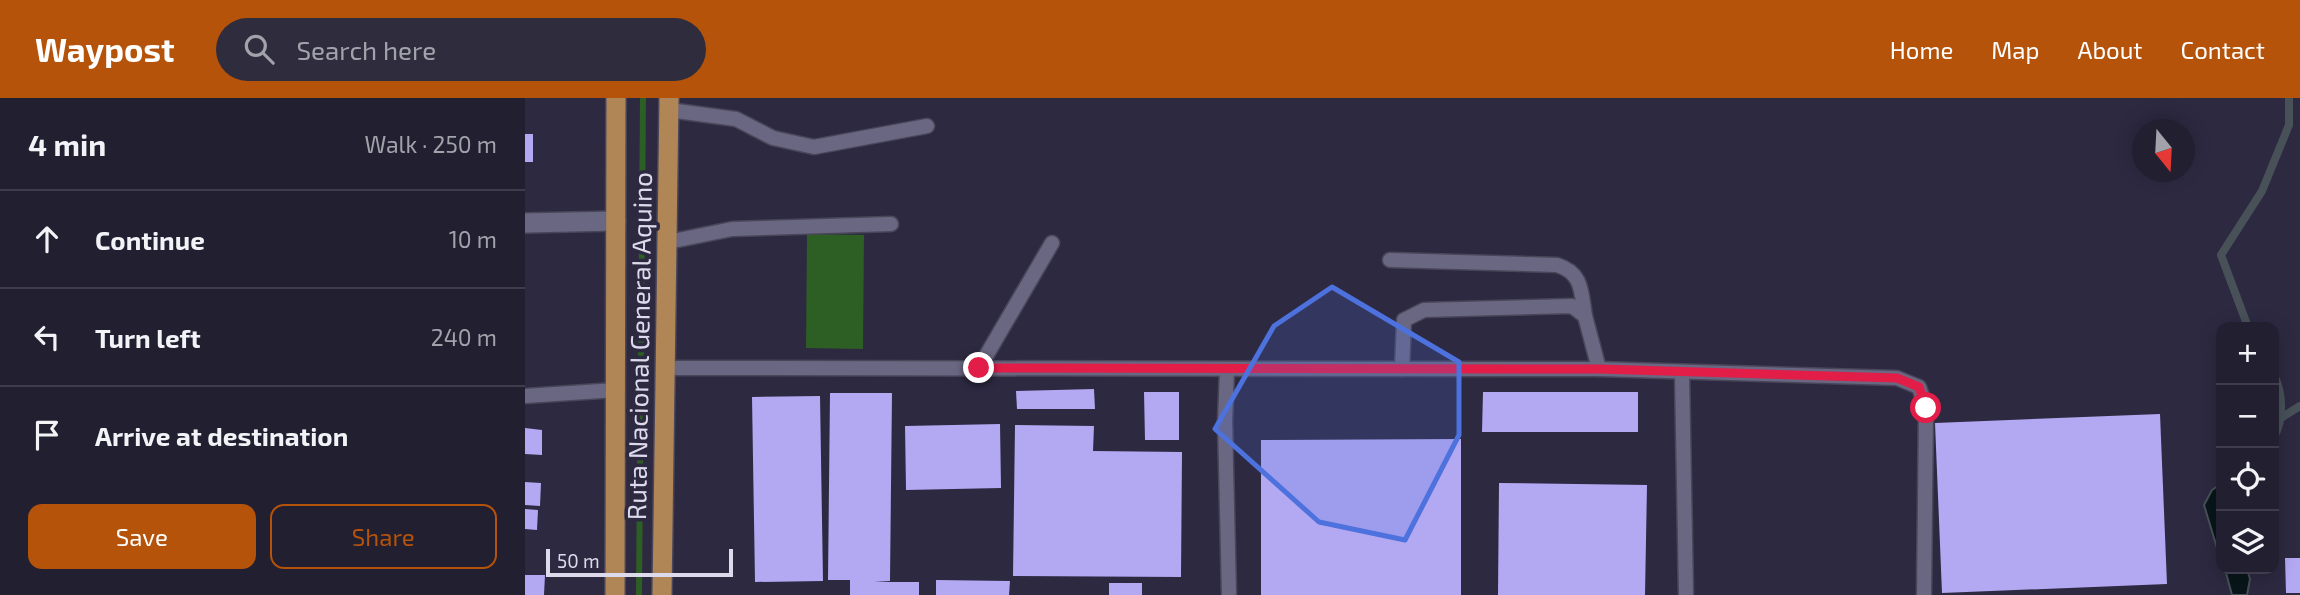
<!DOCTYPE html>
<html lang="en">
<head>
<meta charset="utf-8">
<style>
	body { margin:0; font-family:"Exo 2",sans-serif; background:#2e2c3d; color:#f1f3f6 }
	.controls { position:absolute; right:21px; bottom:21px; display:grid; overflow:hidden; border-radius:14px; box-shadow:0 4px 18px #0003 }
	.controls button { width:63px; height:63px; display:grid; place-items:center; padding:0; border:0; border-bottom:2px solid #3f3d4d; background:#221f31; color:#f1f3f6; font:35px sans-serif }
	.compass { position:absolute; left:1607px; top:21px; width:63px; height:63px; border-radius:50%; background:#221f31; box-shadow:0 4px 18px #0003; rotate:162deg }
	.scale { position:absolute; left:21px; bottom:18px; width:187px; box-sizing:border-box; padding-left:7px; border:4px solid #dddbeb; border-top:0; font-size:19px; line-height:24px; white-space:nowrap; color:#dddbeb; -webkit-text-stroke:5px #2d2941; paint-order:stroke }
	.stop { position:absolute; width:21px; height:21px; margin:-16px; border:5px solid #e11d48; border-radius:50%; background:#fff }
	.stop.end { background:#e11d48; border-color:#fff; box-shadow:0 2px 7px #0008 }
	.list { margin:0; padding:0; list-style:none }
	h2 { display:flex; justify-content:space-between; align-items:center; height:91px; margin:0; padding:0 28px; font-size:30px }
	h2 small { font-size:23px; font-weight:400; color:#a2a2ab }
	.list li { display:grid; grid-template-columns:46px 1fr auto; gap:21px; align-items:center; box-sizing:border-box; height:98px; padding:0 28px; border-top:2px solid #3f3d4d }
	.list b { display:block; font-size:26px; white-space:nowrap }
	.list em { font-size:23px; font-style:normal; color:#a2a2ab }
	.actions { display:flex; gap:14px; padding:21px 28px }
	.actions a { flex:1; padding:16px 0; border:2px solid #b45309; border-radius:14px; text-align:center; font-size:24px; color:#b45309 }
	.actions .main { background:#b45309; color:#fff }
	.icon { flex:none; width:38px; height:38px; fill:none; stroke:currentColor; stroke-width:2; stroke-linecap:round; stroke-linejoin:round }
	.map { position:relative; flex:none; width:1775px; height:497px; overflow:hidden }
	header { display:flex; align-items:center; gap:42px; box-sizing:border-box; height:98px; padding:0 35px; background:#b45309; color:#fff }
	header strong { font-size:33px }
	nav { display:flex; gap:38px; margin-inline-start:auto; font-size:24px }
	.search { width:490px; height:63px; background:#2e2c3d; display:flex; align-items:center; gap:18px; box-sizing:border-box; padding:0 24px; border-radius:38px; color:#a2a2ab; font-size:26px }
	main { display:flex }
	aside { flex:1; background:#221f31 }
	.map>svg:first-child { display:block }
</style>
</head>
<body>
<header>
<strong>Waypost</strong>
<div class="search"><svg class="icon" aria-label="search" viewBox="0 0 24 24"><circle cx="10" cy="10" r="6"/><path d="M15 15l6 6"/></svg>Search here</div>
<nav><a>Home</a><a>Map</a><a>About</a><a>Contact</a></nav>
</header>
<main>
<aside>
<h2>4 min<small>Walk · 250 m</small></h2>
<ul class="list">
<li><svg class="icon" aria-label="ahead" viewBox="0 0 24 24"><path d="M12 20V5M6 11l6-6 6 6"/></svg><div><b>Continue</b></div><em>10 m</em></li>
<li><svg class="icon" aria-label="left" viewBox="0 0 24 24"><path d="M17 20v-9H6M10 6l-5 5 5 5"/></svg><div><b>Turn left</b></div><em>240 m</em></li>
<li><svg class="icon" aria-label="arrive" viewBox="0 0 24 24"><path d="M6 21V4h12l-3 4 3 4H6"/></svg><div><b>Arrive at destination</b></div></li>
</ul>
<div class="actions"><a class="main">Save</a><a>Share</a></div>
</aside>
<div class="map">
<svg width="1775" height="497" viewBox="0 0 1775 497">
	<rect width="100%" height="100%" fill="#2d2941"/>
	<g fill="#2d5e23">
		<path d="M115,0H121L117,497H111Z"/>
		<path d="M282,136L339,137L338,251L281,250Z"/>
	</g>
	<g fill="#081619" stroke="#485158" stroke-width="2">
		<path d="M1696,386V463L1679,407L1687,392Z"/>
		<path d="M1700,471H1722L1725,481L1722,497H1707Z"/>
	</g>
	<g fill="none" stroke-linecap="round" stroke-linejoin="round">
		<g stroke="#485158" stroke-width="8">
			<path d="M1723,229L1696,157L1737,93L1764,27V0"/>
			<path d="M1749,277C1758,295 1759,322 1749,339"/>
			<path d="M1756,320L1775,308"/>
		</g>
	</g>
	<g fill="#b3a8f2">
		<rect x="0" y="36" width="8" height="28"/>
		<path d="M569,291L570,311H492L491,293Z"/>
		<path d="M619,294H654V342H620Z"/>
		<path d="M958,294H1113V334H957Z"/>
		<path d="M305,295H367L365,483L349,484H394V497H325V482H303Z"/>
		<path d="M295,298L298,483L230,484L227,299Z"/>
		<path d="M1635,316L1642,486L1417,495L1410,325Z"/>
		<path d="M475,326L476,390L381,392L380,328Z"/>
		<path d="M490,327L569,328L568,353L657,354L656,479L488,478Z"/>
		<path d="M0,330L17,332V357L0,356Z"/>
		<path d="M936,341V497H736V342Z"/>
		<path d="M0,384L16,385L15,408L0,407Z"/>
		<path d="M974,385L1122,387L1120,497H973Z"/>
		<path d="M0,411L13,412L12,432L0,431Z"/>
		<path d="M1760,460H1775V495H1761Z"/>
		<path d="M0,477H20L19,497H0Z"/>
		<path d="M411,482L485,483L484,497H411Z"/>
		<rect x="584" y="485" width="33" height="12"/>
	</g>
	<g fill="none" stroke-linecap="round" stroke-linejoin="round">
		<g stroke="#49465a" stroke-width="17">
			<g id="service">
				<path d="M144,12L211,21L248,40L289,49L402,28"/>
				<path d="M143,144L207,131L366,126"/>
				<path d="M865,162L1032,167C1058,175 1056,194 1060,218"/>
				<path d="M142,270L1074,271L1372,280L1394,289L1401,310L1399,497"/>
				<path d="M454,270L527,145"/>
				<path d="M702,271L700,323L704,497"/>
				<path d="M877,271L879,222L899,212L1047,208L1060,218L1074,271"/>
				<path d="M1157,276L1161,497"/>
				<path d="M0,298L91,292"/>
			</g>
		</g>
		<g stroke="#49465a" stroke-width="22">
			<path id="minor" d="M0,125L91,123"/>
		</g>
		<g stroke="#49465a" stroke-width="22">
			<g id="trunk">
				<path d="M90,497L91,0"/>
				<path d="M137,497L144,0"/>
			</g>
		</g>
		<use href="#service" stroke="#6a6782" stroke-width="14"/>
		<use href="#minor" stroke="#6a6782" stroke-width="19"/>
		<use href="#trunk" stroke="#b08657" stroke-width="19"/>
	</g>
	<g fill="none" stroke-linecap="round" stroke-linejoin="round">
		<path stroke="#e11d48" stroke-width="9" d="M454,270L1074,271L1372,280L1394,289L1401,310"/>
	</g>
	<path fill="#4d71dd" fill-opacity="0.2" stroke="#4d71dd" stroke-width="5" stroke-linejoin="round" d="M807,189L934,264V337L880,442L794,424L690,331L749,228Z"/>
	<g text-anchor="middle" stroke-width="7" stroke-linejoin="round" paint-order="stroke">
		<g font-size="26" fill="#dddbeb" stroke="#2d2941">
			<text transform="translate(115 248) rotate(-89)" y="9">Ruta Nacional General Aquino</text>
		</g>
	</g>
</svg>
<div class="controls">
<button>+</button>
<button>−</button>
<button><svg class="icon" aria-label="locate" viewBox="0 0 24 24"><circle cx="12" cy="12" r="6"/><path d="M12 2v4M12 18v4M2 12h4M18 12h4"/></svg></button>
<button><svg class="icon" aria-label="layers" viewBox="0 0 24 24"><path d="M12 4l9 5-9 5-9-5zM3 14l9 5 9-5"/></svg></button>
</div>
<svg class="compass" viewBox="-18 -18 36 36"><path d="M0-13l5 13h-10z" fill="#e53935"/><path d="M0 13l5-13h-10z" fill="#a2a2ab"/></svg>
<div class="scale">50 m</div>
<div class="stop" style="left:1401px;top:310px"></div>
<div class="stop end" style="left:454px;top:270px"></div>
</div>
</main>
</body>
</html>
